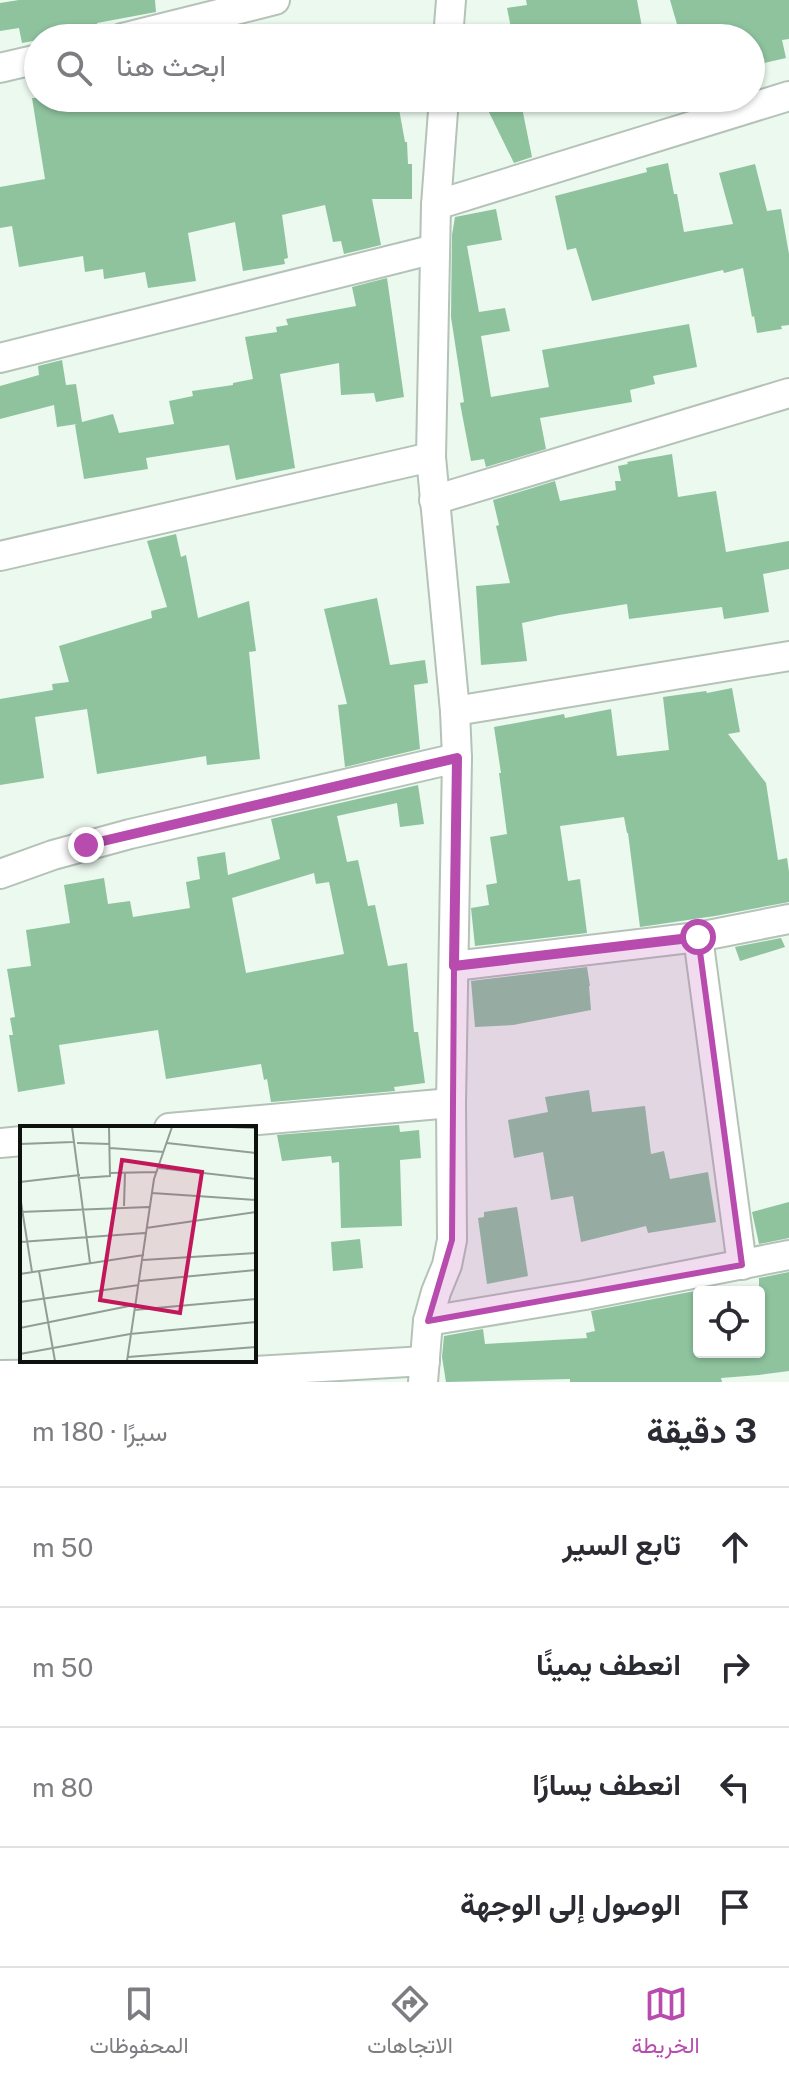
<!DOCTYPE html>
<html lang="ar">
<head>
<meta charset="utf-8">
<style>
	body { margin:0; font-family:"Public Sans",Vazirmatn,sans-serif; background:#f7f7f7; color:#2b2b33; direction:rtl }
	.controls { position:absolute; right:24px; bottom:24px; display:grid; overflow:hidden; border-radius:8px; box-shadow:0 2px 6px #0004 }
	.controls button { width:72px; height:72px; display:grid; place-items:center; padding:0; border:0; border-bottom:2px solid #e1e1e2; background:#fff; color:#2b2b33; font:40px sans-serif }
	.stop { position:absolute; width:24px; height:24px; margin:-18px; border:6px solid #b74cae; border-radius:50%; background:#fff }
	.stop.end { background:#b74cae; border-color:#fff; box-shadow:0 2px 8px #0008 }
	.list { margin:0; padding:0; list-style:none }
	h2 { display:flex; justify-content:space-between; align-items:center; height:104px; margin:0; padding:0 32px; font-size:34px }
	h2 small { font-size:26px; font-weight:400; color:#7c7c81 }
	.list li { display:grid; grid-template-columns:52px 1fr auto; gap:24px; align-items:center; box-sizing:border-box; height:120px; padding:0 32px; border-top:2px solid #e1e1e2 }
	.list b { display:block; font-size:30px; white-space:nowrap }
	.list em { font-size:26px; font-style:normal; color:#7c7c81 }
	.icon { flex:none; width:44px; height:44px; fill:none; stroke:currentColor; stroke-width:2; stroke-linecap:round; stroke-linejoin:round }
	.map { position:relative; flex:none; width:789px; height:1382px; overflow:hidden; direction:ltr }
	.search { position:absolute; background:#fff; box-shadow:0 2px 6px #0004; left:24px; right:24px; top:24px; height:88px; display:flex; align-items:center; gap:20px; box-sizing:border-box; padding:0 28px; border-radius:44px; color:#7c7c81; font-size:30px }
	.sheet { height:584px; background:#fff }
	nav { display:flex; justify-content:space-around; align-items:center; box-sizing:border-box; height:112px; border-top:2px solid #e1e1e2; background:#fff; font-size:22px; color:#7c7c81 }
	nav a { display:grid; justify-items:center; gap:4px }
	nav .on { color:#b74cae }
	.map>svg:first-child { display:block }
</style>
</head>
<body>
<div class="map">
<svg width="789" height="1382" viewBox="0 0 789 1382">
	<rect width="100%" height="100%" fill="#ebf9ef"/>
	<g fill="#8ec39e" fill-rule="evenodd">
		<path d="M19,0H155L156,12L97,23L98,31L51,38H38V40L22,43L19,28L0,31V3Z"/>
		<path d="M526,0H637L644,38H513L507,8L527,5Z"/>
		<path d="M670,0H789V39L782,40L786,58L751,66V38H681Z"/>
		<path d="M32,98H228L229,103L257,98H397L405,142H407L408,164H412V199H372L381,245L344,254L341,241L333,242L325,205L282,215L288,258L284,259L285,264L243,271L235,222L188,233L196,281L148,288L145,272L104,279L103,269L85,272L83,256L19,267L12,226L0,228V187L45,179Z"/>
		<path d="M482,98H520L532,157L514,163Z"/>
		<path d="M668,163L674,194H677L684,232L733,224L719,173L755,164L767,211L781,209L789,254V325L781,326L782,329L757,333L754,316L752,317L743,268L724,273L723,270L592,301L576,248L567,250L555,196L647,172L646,168Z"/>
		<path d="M496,209L502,240L467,246L479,312L505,308L510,331L481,336L491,397L549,387L542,350L689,324L697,367L653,376L655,384L630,390L632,402L540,418L546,449L486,467L484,459L471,461L460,403L464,402L451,317L452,235L455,217Z"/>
		<path d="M387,278L404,397L376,402L374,393L341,395L339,363L280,374L295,468L236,480L229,445L146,458L148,469L84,479L75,425L77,424L57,427L54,405L0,419V386L39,375L38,366L62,360L66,385L76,384L82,422L113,414L119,433L174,424L169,401L193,396L192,391L233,385V383L253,379L245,337L277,332L276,327L288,325L286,319L356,306L352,287Z"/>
		<path d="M672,454L678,497L716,491L726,552L789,541V569L763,574L769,612L724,619L722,607L629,619L627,604L559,615L522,623L527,661L481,665L476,586L510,583L496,526L499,525L493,500L555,481L560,501L616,490L615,481H621L618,466L628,464L627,462Z"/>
		<path d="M176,534L181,557L186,555L198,618L249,601L256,651L249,652L260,759L207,765L206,756L97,774L87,709L35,717L44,778L0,785V699L53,690L52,684L69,682L59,646L152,618L151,611L167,607L147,541Z"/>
		<path d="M377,598L390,665L425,660L428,683L414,685L420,749L345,767L338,705L347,704L324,609Z"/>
		<path d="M732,688L740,732L728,734L766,783L778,860L787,858L789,872V902L715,916L640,927L628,833H627L624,817L560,826L568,881L580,879L587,933L475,946L471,908L489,905L486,885L497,883L490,837L507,834L499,773H501L494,727L564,714L565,718L611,709L617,756L669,750L663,697L706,691L707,693Z"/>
		<path d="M418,785L424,824L400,827L397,803L337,816L347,862L358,860L368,906L375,905L388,966L407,963L414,1032H418L425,1083L394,1087L395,1091L271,1102L267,1079L264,1080L261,1064L166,1079L158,1030L59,1045L65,1084L18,1092L9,1035H13L10,1018L15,1017L7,969L31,966L26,930L70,923L64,885L104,878L108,904L130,901L133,917L190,908L186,882L200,879L197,857L225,852L228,875L280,859L271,819ZM314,873L316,884L329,882L344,954L246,973L232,898Z"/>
		<path d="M781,938L785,947L740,961L735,947Z"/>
		<path d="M587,967L590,986H589L591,1010L513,1025L475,1027L471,981Z"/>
		<path d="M589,1090L592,1112L645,1106L651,1154L664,1151L670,1179L708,1172L716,1222L648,1233L646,1226L581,1242L573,1196L551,1200L543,1152L514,1158L508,1120L548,1112L545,1097Z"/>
		<path d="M399,1125L400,1132L419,1130L421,1158L400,1160L402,1226L341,1228L339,1162L332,1163L331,1156L282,1161L277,1135Z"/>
		<path d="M789,1202V1238L759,1244L752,1212Z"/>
		<path d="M517,1207L528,1276L487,1284L478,1218L484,1217V1212Z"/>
		<path d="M360,1239L363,1268L333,1271L331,1242Z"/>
		<path d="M789,1272V1371L759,1375L721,1378L722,1382H570V1379L446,1382L442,1357L444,1336L483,1329L485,1344L587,1338L586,1333L595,1331L591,1311L695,1291L699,1313V1352H759V1278Z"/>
	</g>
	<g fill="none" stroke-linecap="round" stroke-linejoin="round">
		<g stroke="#b4c2b8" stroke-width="32">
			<g id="minor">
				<path d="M122,38L275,0"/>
				<path d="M448,38L451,0"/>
				<path d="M0,68L38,59"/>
				<path d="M436,205L789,96"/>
				<path d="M0,358L435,249"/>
				<path d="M434,500L789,393"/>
				<path d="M0,556L431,457"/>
				<path d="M455,711L789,656"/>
				<path d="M0,874L53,855L130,834L457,758"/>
				<path d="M698,937L742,1265"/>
				<path d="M454,966L698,937L789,919"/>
				<path d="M169,1128L451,1103"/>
				<path d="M0,1143L22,1141"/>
				<path d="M428,1321L585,1295L789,1255"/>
				<path d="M0,1375L236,1372L425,1361"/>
				<path d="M423,1382L428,1321L436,1292L447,1265L452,1240L451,1103L457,758L455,711L431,457L436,205L444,98"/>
			</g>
		</g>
		<use href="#minor" stroke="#fff" stroke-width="28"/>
	</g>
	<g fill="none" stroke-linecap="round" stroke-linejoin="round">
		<path stroke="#b74cae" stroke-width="10" d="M86,845L457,758L454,966L698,937"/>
	</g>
	<path fill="#b74cae" fill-opacity="0.2" stroke="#b74cae" stroke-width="6" stroke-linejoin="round" d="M698,937L742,1265L428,1321L452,1240L454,966Z"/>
	<g transform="translate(20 1126)">
		<rect width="236" height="236" fill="#ebf9ef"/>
		<path fill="none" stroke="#929d95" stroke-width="2" d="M52,1L70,137M210,1L236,2M57,17L90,18M147,17L236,27M0,18L53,16M90,22L144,26M139,42L236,53M90,47L137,46M60,52L90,50L89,1M0,56L60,49M132,67L236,74M0,70L12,146M104,80L105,46M0,86L129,81M126,102L236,86M0,116L125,107M123,134L236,127M19,145L35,235M0,148L124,129M120,155L236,144M0,176L119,159M114,184L236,173M0,202L114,179M0,228L110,208L236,196M108,231L236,221M107,235L134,53L152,1"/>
		<path fill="#c2185b" fill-opacity="0.15" stroke="#c2185b" stroke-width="4" d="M102,34L182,46L160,187L80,174Z"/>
		<rect width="236" height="236" fill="none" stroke="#0d120e" stroke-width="4"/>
	</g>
</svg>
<div class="controls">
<button><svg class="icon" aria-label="locate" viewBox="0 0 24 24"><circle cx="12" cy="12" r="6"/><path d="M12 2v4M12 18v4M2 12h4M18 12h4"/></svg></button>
</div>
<div class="stop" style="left:698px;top:937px"></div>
<div class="stop end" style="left:86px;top:845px"></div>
<div class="search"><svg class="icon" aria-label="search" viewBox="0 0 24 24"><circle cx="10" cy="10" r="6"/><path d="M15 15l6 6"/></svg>ابحث هنا</div>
</div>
<section class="sheet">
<h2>3 دقيقة<small>سيرًا · 180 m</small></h2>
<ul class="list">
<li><svg class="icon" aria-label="ahead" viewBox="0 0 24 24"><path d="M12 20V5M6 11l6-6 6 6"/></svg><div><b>تابع السير</b></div><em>50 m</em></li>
<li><svg class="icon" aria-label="right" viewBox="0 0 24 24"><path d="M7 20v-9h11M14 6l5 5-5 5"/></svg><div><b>انعطف يمينًا</b></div><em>50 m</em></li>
<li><svg class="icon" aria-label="left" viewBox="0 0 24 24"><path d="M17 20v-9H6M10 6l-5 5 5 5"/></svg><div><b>انعطف يسارًا</b></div><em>80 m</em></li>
<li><svg class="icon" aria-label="arrive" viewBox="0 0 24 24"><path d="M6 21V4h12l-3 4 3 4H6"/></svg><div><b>الوصول إلى الوجهة</b></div></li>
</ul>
</section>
<nav>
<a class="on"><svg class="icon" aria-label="map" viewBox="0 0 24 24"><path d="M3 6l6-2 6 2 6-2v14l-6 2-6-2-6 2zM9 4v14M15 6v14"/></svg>الخريطة</a>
<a><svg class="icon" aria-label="directions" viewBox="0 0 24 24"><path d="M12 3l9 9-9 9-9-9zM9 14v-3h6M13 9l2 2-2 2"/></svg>الاتجاهات</a>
<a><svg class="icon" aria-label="saved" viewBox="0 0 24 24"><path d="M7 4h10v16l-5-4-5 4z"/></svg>المحفوظات</a>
</nav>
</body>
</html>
